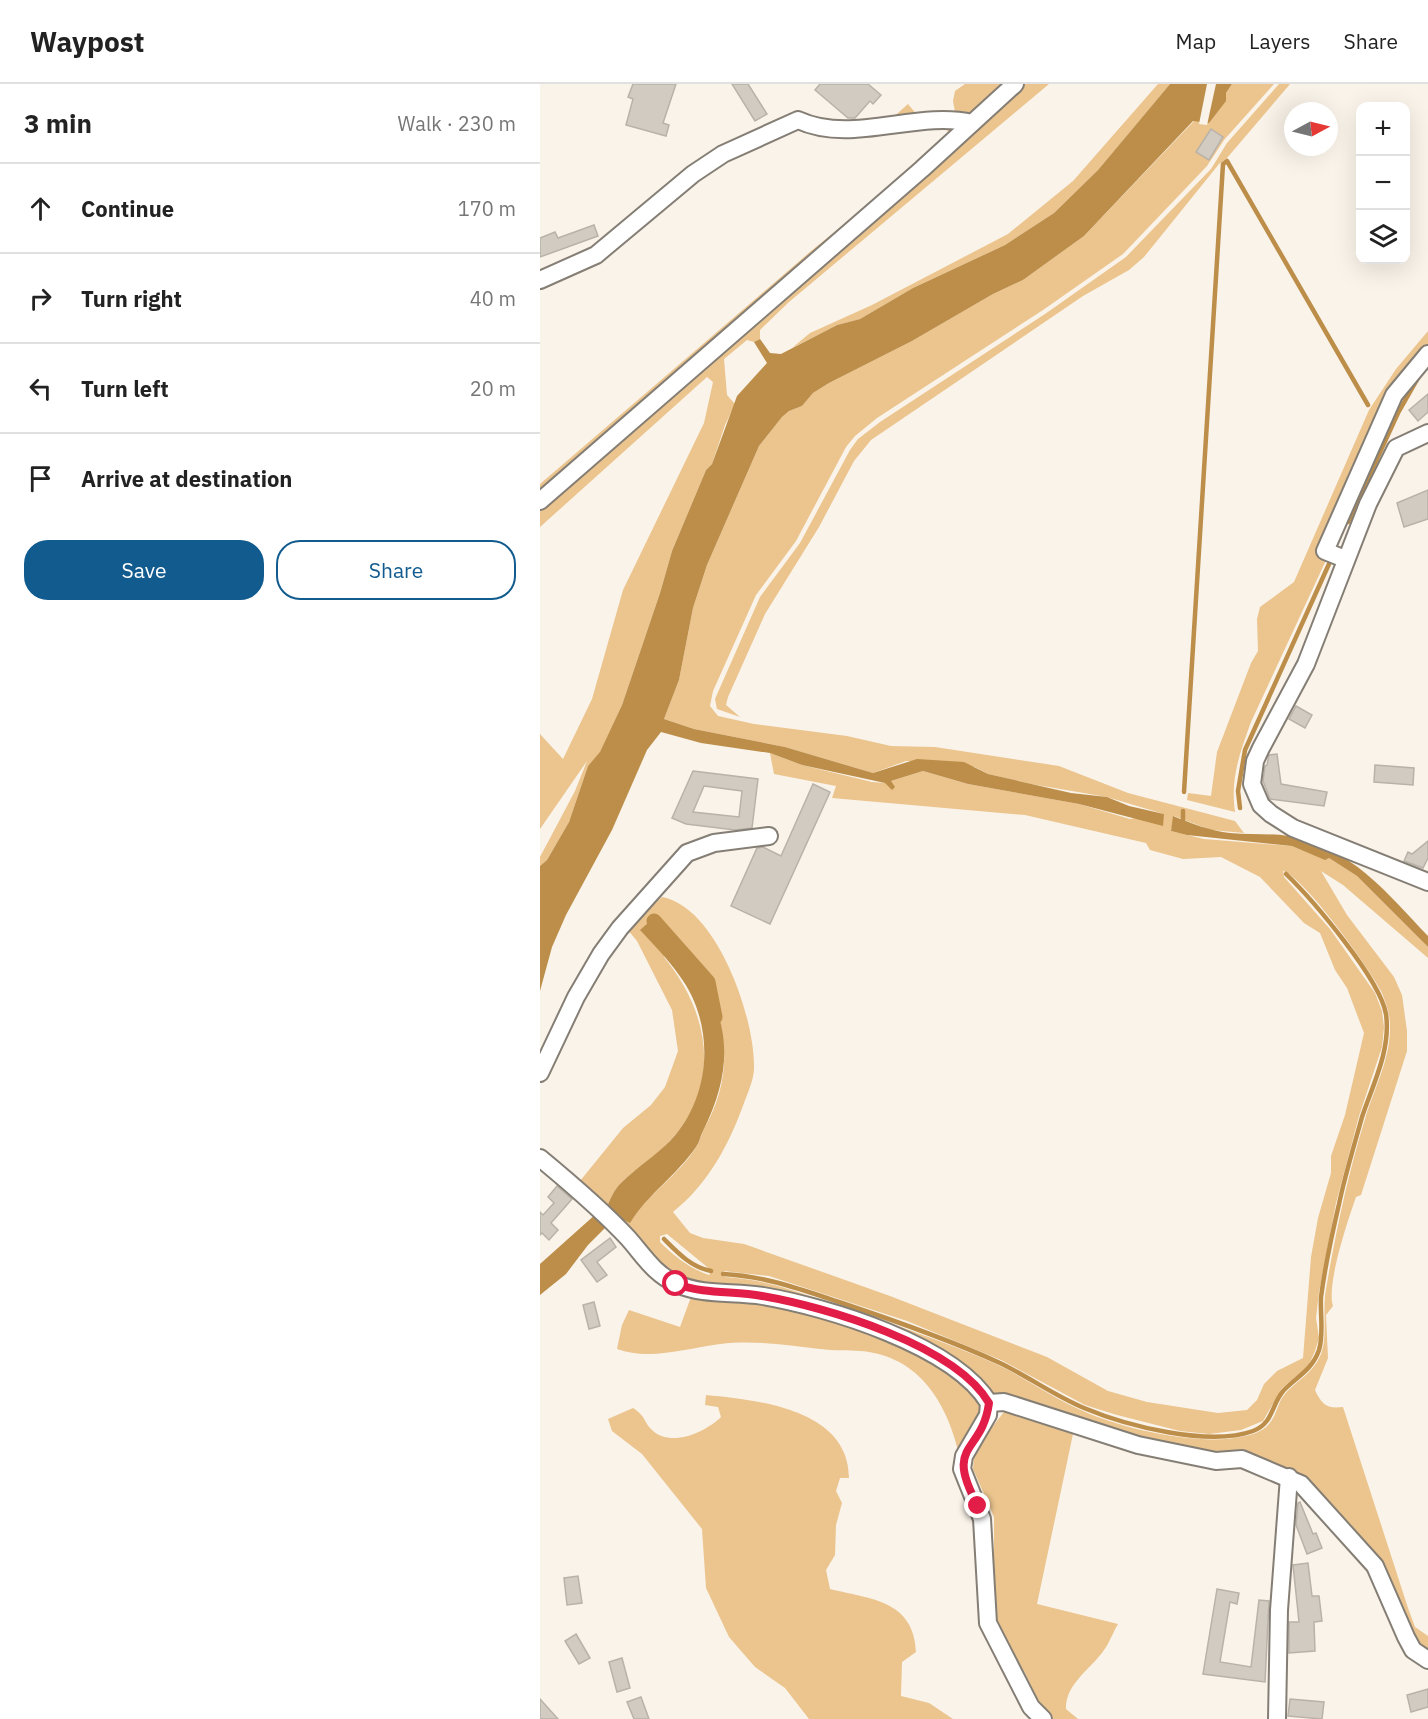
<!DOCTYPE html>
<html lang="en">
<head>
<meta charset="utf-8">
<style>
	body { margin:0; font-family:"IBM Plex Sans",sans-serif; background:#f6f6f6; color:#222 }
	.controls { position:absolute; right:18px; top:18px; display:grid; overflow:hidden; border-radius:12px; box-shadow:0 6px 24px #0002 }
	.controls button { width:54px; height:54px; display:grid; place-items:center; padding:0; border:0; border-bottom:2px solid #e0e0e0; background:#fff; color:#222; font:30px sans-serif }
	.compass { position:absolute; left:744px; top:18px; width:54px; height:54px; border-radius:50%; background:#fff; box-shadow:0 6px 24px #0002; rotate:83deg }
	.stop { position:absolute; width:18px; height:18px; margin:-14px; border:4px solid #e11d48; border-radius:50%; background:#fff }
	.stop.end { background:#e11d48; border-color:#fff; box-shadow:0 2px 6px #0008 }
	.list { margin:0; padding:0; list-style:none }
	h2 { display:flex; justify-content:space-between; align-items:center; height:78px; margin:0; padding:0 24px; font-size:26px }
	h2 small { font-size:20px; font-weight:400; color:#767676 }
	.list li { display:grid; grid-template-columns:39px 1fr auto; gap:18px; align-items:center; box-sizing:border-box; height:90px; padding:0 24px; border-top:2px solid #e0e0e0 }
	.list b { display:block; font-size:22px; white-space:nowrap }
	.list em { font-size:20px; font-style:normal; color:#767676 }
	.actions { display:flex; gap:12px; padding:18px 24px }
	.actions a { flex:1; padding:14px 0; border:2px solid #115b8f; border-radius:24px; text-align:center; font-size:21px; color:#115b8f }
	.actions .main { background:#115b8f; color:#fff }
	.icon { flex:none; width:33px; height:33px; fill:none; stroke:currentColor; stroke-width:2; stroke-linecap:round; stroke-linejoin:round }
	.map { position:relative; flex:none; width:888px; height:1635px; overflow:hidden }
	header { display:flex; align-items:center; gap:36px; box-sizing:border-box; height:84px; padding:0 30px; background:#fff; border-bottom:2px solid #e0e0e0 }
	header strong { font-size:28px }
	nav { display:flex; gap:33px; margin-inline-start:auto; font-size:21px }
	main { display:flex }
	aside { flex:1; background:#fff }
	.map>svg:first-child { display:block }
</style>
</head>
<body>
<header>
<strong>Waypost</strong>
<nav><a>Map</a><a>Layers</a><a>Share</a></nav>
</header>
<main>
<aside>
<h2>3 min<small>Walk · 230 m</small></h2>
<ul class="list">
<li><svg class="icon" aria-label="ahead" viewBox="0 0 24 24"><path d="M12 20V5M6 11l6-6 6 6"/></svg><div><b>Continue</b></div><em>170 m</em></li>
<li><svg class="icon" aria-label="right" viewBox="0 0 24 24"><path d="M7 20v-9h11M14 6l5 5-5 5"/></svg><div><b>Turn right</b></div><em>40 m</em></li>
<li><svg class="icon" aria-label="left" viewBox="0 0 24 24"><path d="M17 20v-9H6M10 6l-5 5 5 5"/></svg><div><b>Turn left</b></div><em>20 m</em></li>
<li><svg class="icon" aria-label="arrive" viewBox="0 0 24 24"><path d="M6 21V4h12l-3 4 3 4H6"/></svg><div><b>Arrive at destination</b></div></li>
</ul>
<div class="actions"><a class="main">Save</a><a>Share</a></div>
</aside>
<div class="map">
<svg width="888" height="1635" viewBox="0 0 888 1635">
	<rect width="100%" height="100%" fill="#faf3e9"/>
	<g fill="#ebc48e" fill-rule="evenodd">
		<path d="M425,0H468L433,27L423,31L349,37L368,20L378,32L415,28L413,17L415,7Z"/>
		<path d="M485,0H509L249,218L220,246V255L214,258L207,256L184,275L187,311L195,320L185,341L172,380L166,386L132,467L120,509L82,621L60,669L48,682L29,738L7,776L0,782V773L35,707L47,677L0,745V650L23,675L52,615L83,506L164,339L173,298L167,293L0,443V423Z"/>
		<path d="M618,0H630L558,86L514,129L465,161L373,204L320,235L297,241L252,264L270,249L332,221L468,150L533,97Z"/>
		<path d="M692,0H734L684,56L667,82L583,170L503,226L337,334L315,352L306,363L256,457L216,511L173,607L170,622L178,632L214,640L307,652L351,662L395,663L519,682L588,709L695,737L704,749L671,746L634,732L631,747L664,755L752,762L785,775L789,774L817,792L888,863V874L803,801L781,787L807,831L854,893L862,911L867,947V967L821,1111L816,1113C808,1136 786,1201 793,1222L786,1231L788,1274L775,1306C782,1321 787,1325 803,1323L868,1524L875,1543L888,1552V1572L876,1563L853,1514L770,1401L464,1314L454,1310L401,1271L198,1207L127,1192L80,1134L90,1138C108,1110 139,1091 157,1062C160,1057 161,1050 164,1045C205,972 179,907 127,849L124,873C169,928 183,1000 130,1057C115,1073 96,1084 81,1099C74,1105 69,1118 65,1127L40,1097L83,1044L111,1021L125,1003L138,967L132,926L97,857L87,845L122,813C177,823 215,933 214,984C214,995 208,1008 204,1019C189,1061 168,1100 133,1128L150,1149L163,1154L204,1160L350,1212L507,1273L568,1307L607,1318L678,1329L707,1326L717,1316L724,1300L737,1287L763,1274L771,1173L778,1134L791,1089V1072L805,1031L824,949L807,904L795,886L780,849L764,839L720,793L681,773L643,775L610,766L606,759L485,731L292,714L296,702L234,690L230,669L262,681L332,698L345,699L383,687L428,700L539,720L590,735L624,730L567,713L491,700L448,690L435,683L394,677H366L333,689L245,663L154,645L124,635L139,596L153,524L167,481L219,362L242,333L249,327L262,322L273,309L289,299L372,257L453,210L483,196L544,152L654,37L686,9ZM743,787C764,793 830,885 841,907C846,918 850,930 850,942C851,974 834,1005 825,1035C808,1090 796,1147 786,1205C782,1226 788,1252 781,1270C773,1290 758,1295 745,1310C737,1319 737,1332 728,1341C722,1348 711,1351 701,1353C658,1362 583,1345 543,1327C513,1314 487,1295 458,1281C406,1258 353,1240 300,1222C261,1209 225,1195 184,1193V1187L229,1192L367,1237L461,1276L545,1321L577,1331L640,1347L669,1350L701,1346L723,1337L742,1304L768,1283L775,1267L779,1254L776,1234L779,1208L796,1119L819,1032L842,963L844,943L842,927L835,909L790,845L744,793ZM127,1150L172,1187L169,1191C149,1184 135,1173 120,1158V1152Z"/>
		<path d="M739,0H750L687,74L679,80L604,173L589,186L543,212L331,356L314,377L279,443L225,530L188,613L186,621L200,633L177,625L175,615L220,513L260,459L310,366L318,355L340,338L505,230L586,173L671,85L687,59Z"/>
		<path d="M405,40L421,44L0,409V400L271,167L376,82L409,51Z"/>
		<path d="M888,247V263L882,269L711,638C700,668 690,695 695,728L647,716L648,709L671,712L677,668L711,579L718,567L717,535L720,523L754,498L829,326L856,285Z"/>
		<path d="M151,1213L215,1217L265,1227L359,1260L418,1293L445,1324L419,1370C407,1319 379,1272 321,1267C307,1266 294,1267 280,1265C246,1261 214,1256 180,1260C148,1264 109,1277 77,1265L82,1241L89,1226L140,1243Z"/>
		<path d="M166,1311C217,1316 309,1325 309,1394H300L296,1407L302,1419L296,1441L295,1471L286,1486L290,1505C330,1515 374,1516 376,1568L362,1578L361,1612L389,1619L413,1635H269L245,1604L215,1583L189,1553L166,1504L162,1445L102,1370L72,1347L68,1335L93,1324C106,1333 103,1336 111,1345C130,1365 166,1348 181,1333L178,1323L165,1321Z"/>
		<path d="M467,1324L533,1350L497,1520L578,1540C573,1548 570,1558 564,1566C551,1585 525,1600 526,1625L538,1635H512L502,1625L485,1589L454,1540V1433L433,1385L434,1372L440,1359Z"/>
	</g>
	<g fill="#bc8e4a">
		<path d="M630,0H692L686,9V17L669,39L653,37L544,152L483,196L453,210L372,257L289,299L273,309L262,322L249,327L242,333L219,362L167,481L153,524L139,596L124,635L154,645L245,663L333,689L377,675L424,678L448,690L531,709L567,713L589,722L624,730L623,742L539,720L428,700L383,687L351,697L355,703L352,706L345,699L262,681L230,669L161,659L121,648L107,666L72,746L26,831L12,863L0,907V782L7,776L29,738L48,682L60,668L82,621L120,509L132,467L166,386L172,380L197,312L227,279L214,258L220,255L230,269L241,270L297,241L320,235L373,204L465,161L514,129L558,86Z"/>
		<path d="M633,732C651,739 670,747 690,749C710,751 730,749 749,752C811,763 847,809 888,852V863L817,792L789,774L785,776L752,762L647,751L631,747Z"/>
		<path d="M108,839L116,848L121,845L127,849C184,913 203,967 163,1047C160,1052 160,1058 156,1063C137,1091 108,1110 90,1139L65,1127C69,1118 74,1105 81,1099C96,1084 115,1072 130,1057C172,1013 176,940 139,891C128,875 113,860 100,846Z"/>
		<path d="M58,1134L66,1143L48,1161L26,1190L0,1211V1191L31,1163Z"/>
	</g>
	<path fill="#faf3e9" d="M667,0H676L667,41L659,40Z"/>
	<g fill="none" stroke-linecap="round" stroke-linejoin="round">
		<g stroke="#bc8e4a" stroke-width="4.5">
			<path d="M808,438L858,329L878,294"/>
			<path d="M644,708L683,80L687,77L828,321"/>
			<path d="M700,724L698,707L705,666L789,480"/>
			<path d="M643,736V727"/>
			<path d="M124,1155C138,1169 151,1183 171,1187"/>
			<path d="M183,1190C224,1192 260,1205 299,1218C353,1236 408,1255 460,1279C489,1293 515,1312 544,1324C587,1342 669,1363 713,1347C734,1339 731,1320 744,1306C758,1292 772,1286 779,1266C784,1250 780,1231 781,1213C785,1182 792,1150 799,1120C805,1091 814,1062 822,1033C833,1000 851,966 846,930C840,895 773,816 746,790"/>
		</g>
		<g stroke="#bc8e4a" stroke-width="15">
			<path d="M114,837L168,898L175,933"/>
			<path d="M0,1190L57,1139"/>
		</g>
	</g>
	<g fill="#d2cbc2" stroke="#b9b2a9" stroke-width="1.5" fill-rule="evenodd">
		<path d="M93,0H136L123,39L129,41L126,52L86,41L93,15L88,13Z"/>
		<path d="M192,0H208L227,30L215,37Z"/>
		<path d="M280,0H328L341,11L333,20L330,17L315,34H308L275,6Z"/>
		<path d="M671,45L683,53L669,76L656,68Z"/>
		<path d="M54,141L58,152L0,173V154L15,148L18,154Z"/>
		<path d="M888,310V328L878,337L869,326Z"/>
		<path d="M888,406V435L864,443L857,419Z"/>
		<path d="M756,622L772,631L765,644L749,635Z"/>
		<path d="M737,670L741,700L787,708L784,722L730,715L723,697L725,682L727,681L729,671Z"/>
		<path d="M835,681L874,684L873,701L834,698Z"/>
		<path d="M153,687L218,695L212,744L195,746L146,740L132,734ZM164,702L202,707L199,733L153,728Z"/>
		<path d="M273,700L290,708L230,840L191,822L217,764L223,763L241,772Z"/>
		<path d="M888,757V774L883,784L864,777L868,768L872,770Z"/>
		<path d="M17,1102L32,1115L11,1139L18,1146L9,1156L2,1149L0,1151V1128L3,1131L14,1119L8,1113Z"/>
		<path d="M70,1154L76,1163L57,1178L67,1191L57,1198L41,1176Z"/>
		<path d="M54,1218L60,1242L49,1245L43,1221Z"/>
		<path d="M760,1418L773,1450L776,1449L782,1464L767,1470L756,1441L758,1419Z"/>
		<path d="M768,1479L772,1512H779L782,1537L774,1538L775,1567L749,1569V1538H759L753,1481Z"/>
		<path d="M38,1492L42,1519L27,1521L24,1494Z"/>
		<path d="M677,1505L699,1509L697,1520L690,1518L680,1578L711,1583L719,1516L729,1517L725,1598L663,1590Z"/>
		<path d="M36,1550L50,1574L39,1580L25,1557Z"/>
		<path d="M82,1574L90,1604L77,1608L69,1578Z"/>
		<path d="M888,1605V1623L871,1628L867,1611Z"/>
		<path d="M101,1613L109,1635H94L87,1618Z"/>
		<path d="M0,1615L18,1635H0Z"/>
		<path d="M750,1615L784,1618L782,1635L748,1632Z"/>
	</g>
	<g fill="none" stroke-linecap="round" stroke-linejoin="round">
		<g stroke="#847e75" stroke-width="20">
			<g id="minor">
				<path d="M0,196L56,171L153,90L183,70L258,36C312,61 376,26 432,39"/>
				<path d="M888,349L856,364L828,420L766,580L721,664L715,677L712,700L721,721L731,730L753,744L888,798"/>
				<path d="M0,417L382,85L475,0"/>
				<path d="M805,475L785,467L854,311L888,270"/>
				<path d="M0,989L36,913L61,870L80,844L147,769L174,759L229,752"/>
				<path d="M0,1074C29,1098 62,1126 88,1154C104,1172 114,1190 137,1200C164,1212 194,1207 223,1212C287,1223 414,1261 449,1319L448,1331L424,1372L422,1385L442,1435L448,1539L491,1623L503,1635"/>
				<path d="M449,1319L464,1318L598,1361L676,1377L702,1375L761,1400L835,1482L866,1553L873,1566L888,1576"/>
				<path d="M737,1635L739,1526L749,1393"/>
			</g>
		</g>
		<use href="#minor" stroke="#fff" stroke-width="16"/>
	</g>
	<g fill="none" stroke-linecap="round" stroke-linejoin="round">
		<path stroke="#e11d48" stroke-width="8" d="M136,1200C165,1210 193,1207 222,1212C286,1223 415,1261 449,1319C442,1371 403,1358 438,1422"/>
	</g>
</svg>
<div class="controls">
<button>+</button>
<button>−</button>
<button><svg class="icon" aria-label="layers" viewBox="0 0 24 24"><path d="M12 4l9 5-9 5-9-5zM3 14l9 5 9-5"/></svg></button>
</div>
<svg class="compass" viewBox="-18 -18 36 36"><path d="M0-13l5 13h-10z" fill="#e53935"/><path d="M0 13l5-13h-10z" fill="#767676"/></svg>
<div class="stop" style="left:136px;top:1200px"></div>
<div class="stop end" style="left:438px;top:1422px"></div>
</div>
</main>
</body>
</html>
